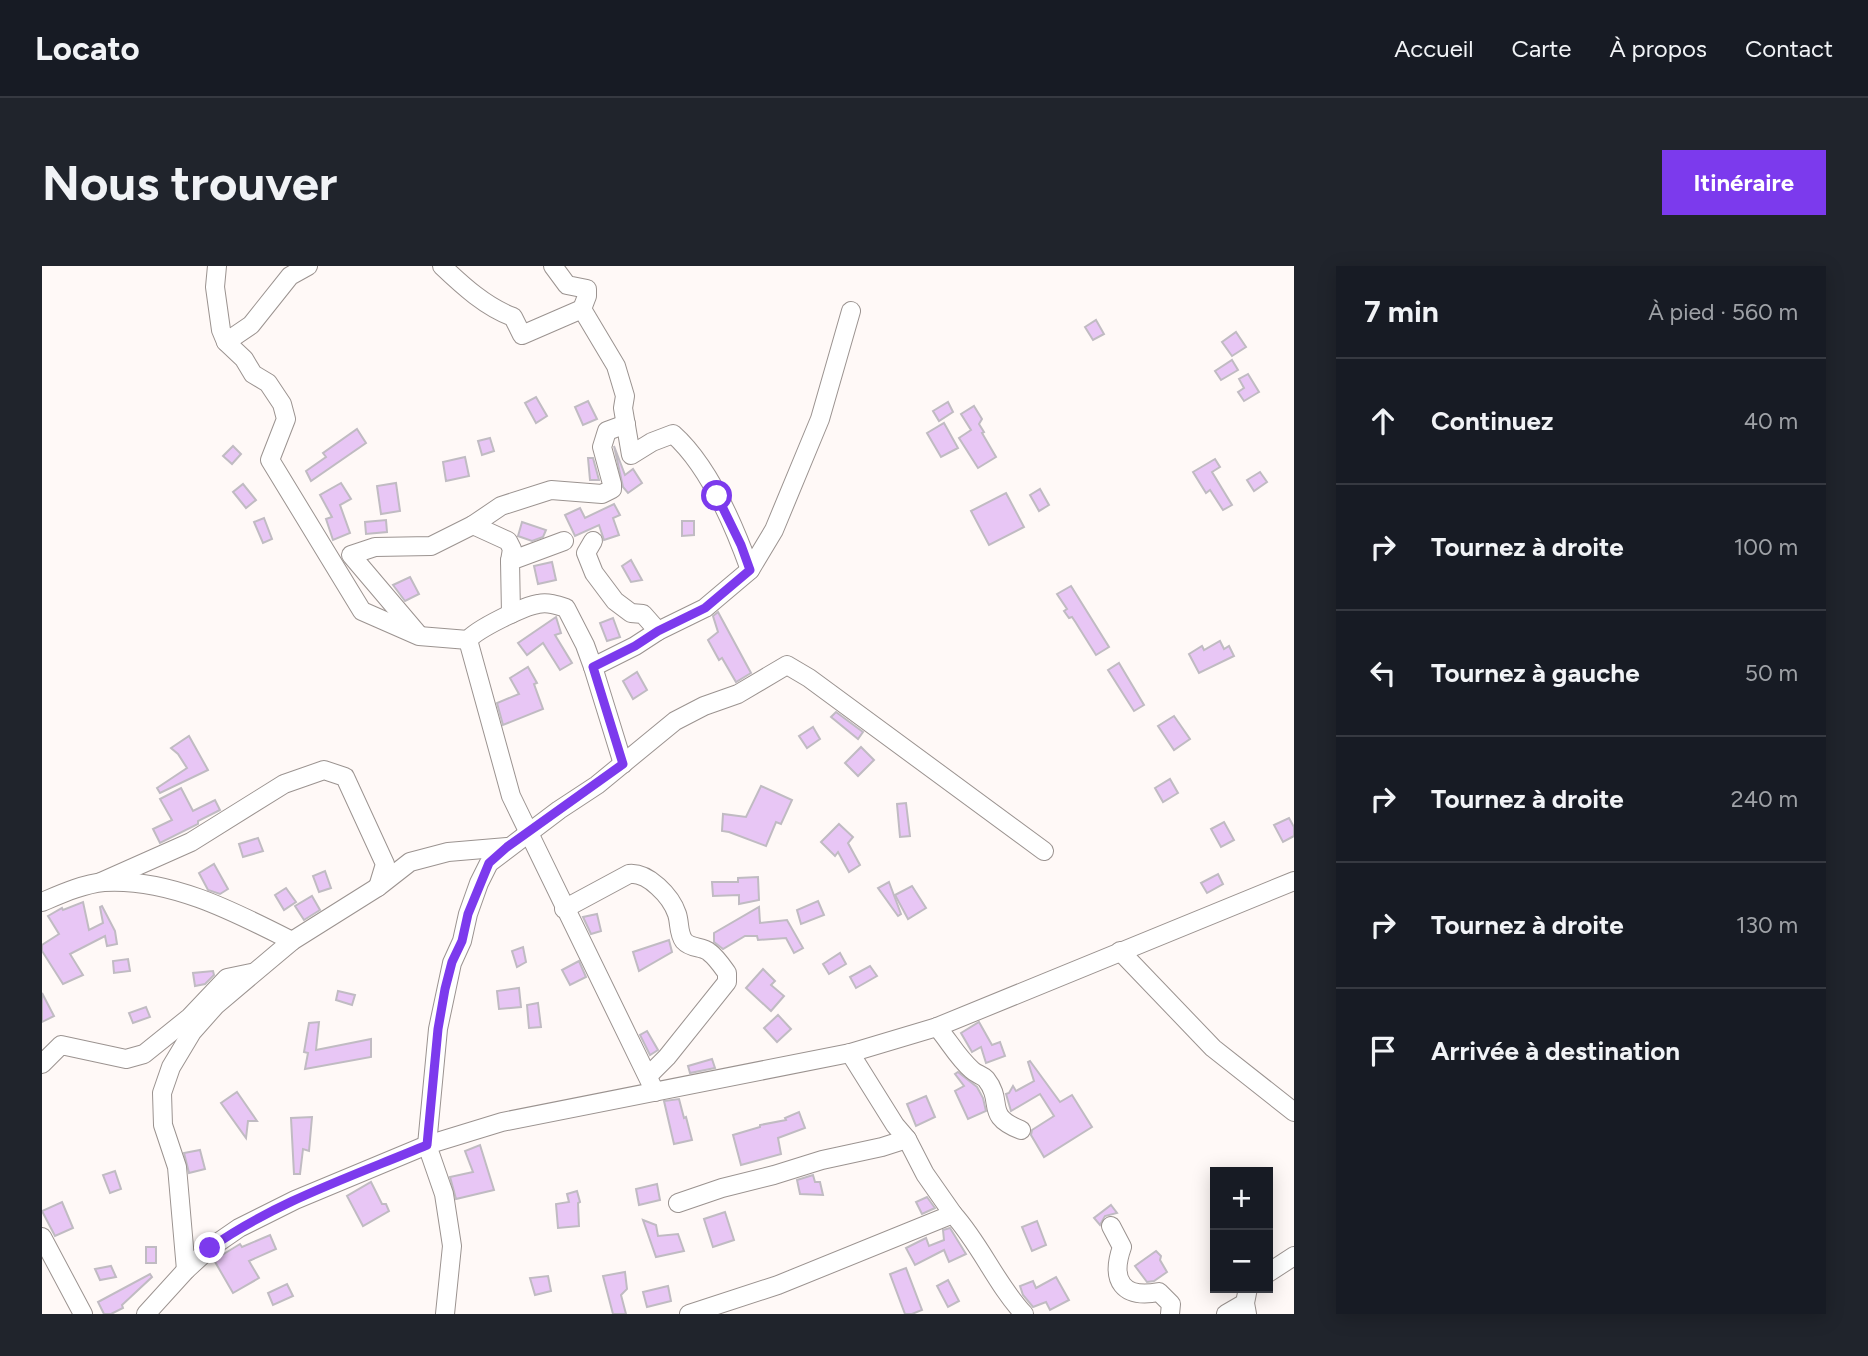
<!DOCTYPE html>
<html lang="fr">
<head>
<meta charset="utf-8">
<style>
	body { margin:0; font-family:Figtree,sans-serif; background:#20242c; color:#f1f3f6 }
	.controls { position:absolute; right:21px; bottom:21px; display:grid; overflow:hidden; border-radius:0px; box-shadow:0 4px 18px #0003 }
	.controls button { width:63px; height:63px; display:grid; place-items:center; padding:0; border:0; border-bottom:2px solid #363941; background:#171b24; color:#f1f3f6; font:35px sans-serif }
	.stop { position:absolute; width:21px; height:21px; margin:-16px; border:5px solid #7c3aed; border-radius:50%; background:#fff }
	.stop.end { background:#7c3aed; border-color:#fff; box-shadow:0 2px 7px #0008 }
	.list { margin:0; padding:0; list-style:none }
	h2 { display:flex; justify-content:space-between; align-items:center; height:91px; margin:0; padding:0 28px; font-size:30px }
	h2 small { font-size:23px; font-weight:400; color:#9ea1a6 }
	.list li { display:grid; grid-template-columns:46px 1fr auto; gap:21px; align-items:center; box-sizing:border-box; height:126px; padding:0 28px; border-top:2px solid #363941 }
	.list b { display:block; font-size:26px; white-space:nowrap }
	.list em { font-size:23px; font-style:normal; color:#9ea1a6 }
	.icon { flex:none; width:38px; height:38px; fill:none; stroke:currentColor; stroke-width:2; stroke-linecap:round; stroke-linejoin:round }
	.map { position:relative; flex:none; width:1252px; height:1048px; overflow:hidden; border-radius:0px }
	header { display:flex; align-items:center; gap:42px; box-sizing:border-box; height:98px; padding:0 35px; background:#171b24; border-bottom:2px solid #363941 }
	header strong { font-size:33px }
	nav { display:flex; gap:38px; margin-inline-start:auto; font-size:24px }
	.intro { display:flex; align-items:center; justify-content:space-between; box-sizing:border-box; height:168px; padding:0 42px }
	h1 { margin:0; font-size:49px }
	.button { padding:18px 32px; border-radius:0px; background:#7c3aed; color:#fff; font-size:24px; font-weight:700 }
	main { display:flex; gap:42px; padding:0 42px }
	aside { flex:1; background:#171b24; border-radius:0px; box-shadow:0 4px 18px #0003 }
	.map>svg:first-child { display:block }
</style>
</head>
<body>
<header>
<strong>Locato</strong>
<nav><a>Accueil</a><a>Carte</a><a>À propos</a><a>Contact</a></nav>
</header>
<div class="intro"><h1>Nous trouver</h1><a class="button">Itinéraire</a></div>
<main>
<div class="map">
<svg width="1252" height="1048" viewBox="0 0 1252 1048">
	<rect width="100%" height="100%" fill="#fff9f7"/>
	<g fill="#e8c6f5" stroke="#c0bbc2" stroke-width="2">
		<path d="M1054,54L1062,68L1051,74L1043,61Z"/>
		<path d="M1194,66L1204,81L1190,90L1180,76Z"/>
		<path d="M1190,94L1196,104L1179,114L1173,105Z"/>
		<path d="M1206,108L1217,126L1202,135L1196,126L1202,122L1197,113Z"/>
		<path d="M494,131L505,150L494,157L483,137Z"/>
		<path d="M546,135L555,153L541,159L533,141Z"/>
		<path d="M906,136L911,146L897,155L891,145Z"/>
		<path d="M932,140L940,153L937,158L942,166L940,167L954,191L936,202L917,172L929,164L919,148Z"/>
		<path d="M902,157L916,182L899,191L885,167Z"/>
		<path d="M315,163L324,177L269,215L264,205L284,191L281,187Z"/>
		<path d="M448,172L452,185L440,189L436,175Z"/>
		<path d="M191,180L199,188L190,198L181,190Z"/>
		<path d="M572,180L583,209L591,203L600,217L586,227L581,221Z"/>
		<path d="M423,191L427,210L404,215L401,196Z"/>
		<path d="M546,192H551L557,214H548Z"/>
		<path d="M1173,193L1178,201L1170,206L1190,239L1181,244L1168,224L1164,227L1151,206Z"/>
		<path d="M1218,206L1225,216L1212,225L1205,214Z"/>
		<path d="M299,217L309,233L298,239L308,267L291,274L284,253L290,251L278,229Z"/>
		<path d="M354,217L358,245L339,248L335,220Z"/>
		<path d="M201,218L214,234L204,242L191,226Z"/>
		<path d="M998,223L1007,239L997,245L988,229Z"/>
		<path d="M964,227L982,261L947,279L929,245Z"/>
		<path d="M572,238L578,249L571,252L577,269L562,274L557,259L533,270L523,249L538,242L543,252Z"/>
		<path d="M222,252L230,273L221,277L212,256Z"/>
		<path d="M344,254L345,266L324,268L323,256Z"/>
		<path d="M640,255H652V269L640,270Z"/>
		<path d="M480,256L504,264L501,271L490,275L476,270Z"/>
		<path d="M589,294L600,314L589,316L580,300Z"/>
		<path d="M510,296L514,314L496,318L492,300Z"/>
		<path d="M368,311L377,328L363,335L351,319Z"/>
		<path d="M1029,320L1067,381L1054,389L1034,357L1030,351L1027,352L1022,345L1025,343L1015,328Z"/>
		<path d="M676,346L709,407L694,416L680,392L677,394L666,374L676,366L671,350Z"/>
		<path d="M514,351L519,367L513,369L530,397L518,404L501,377L485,389L476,377Z"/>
		<path d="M571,352L578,371L565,375L558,357Z"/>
		<path d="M1178,375L1182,383L1187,380L1192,390L1157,407L1147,388L1160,380L1162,384Z"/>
		<path d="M1077,397L1102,439L1092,445L1066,404Z"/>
		<path d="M486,401L495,417L492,418L501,443L461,459L455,437L477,428L468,412Z"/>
		<path d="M595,406L605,424L591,433L581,415Z"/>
		<path d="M794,446L821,466L816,473L789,451Z"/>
		<path d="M1132,450L1148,473L1132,484L1116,460Z"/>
		<path d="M771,461L778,473L765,482L757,470Z"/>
		<path d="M147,470L166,504L118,527L115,522L145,502L136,488L129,482Z"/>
		<path d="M819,481L832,494L816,510L803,497Z"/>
		<path d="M1128,513L1136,527L1121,536L1113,522Z"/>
		<path d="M719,520L750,534L739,558L734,556L724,580L687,566L680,565L681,548L704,551Z"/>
		<path d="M139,522L151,545L173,534L178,544L156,555V558L118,577L111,563L130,554L118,533Z"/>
		<path d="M864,537L868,570L858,571L855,538Z"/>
		<path d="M1247,552L1252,561V570L1241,576L1232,559Z"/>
		<path d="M1182,556L1192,574L1179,581L1169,563Z"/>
		<path d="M797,558L811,571L806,577L818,599L807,606L796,586L793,590L779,576Z"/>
		<path d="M216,572L221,585L201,591L197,578Z"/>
		<path d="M172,598L186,623L178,628L166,624L157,607Z"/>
		<path d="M283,605L289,622L277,626L271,610Z"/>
		<path d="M1176,608L1181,618L1165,627L1159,617Z"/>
		<path d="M716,611L717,634L697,638V629L671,630L670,616H696V612Z"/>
		<path d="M847,616L859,648L856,650L836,622Z"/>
		<path d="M870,620L884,642L866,653L853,629Z"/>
		<path d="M244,622L254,636L242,644L233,629Z"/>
		<path d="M270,630L278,644L262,654L253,640Z"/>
		<path d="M776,635L782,649L759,658L755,644Z"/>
		<path d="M41,636L47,664L61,657L58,641L60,640L73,665L75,678L65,680L63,670L28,688L41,709L21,718L0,685V679L17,668L6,650L20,642L21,644Z"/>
		<path d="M717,641L718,657L745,654L761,682L752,687L744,672L716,674L715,670H703L681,683L672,676V667Z"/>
		<path d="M555,648L559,665L549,668L541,651Z"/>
		<path d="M627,674L630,686L597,705L591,686Z"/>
		<path d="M481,681L484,696L475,701L470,685Z"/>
		<path d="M798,687L804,698L787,708L781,698Z"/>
		<path d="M86,693L88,705L72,707L71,695Z"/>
		<path d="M537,695L544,711L528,719L520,704Z"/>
		<path d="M828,700L835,710L814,722L808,711Z"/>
		<path d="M721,703L733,715L729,719L742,730L729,745L704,722Z"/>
		<path d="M171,705L172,709L163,718L153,720L151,707Z"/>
		<path d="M477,722L479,741L457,743L455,725Z"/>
		<path d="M296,725L313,729L310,739L294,734Z"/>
		<path d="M0,727L12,750L0,756Z"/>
		<path d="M496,737L499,761L487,762L485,739Z"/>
		<path d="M104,741L108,751L91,757L87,747Z"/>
		<path d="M736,749L749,763L735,776L722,762Z"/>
		<path d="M277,756L274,784L329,773V791L263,803L266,787L262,786L267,757Z"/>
		<path d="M937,756L950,779L958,776L963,790L944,797L939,781L930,786L919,767Z"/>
		<path d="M605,765L616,784L608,789L598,769Z"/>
		<path d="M670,793L673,802L648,807L646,800Z"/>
		<path d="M988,795L1018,836L1030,829L1050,861L1002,891L989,869L990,864L1012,850L998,828L969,845L964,828L967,827L971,820L974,825L992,815L986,796Z"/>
		<path d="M916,806L935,821L941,832L944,845L926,853L913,825L922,820L913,808Z"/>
		<path d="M195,826L215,855H206L204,872L179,837Z"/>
		<path d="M884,830L893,851L874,860L865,838Z"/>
		<path d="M637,833L642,852L644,851L650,874L632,878L622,835Z"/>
		<path d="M757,846L763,862L736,872L739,888L699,899L691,869L718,861V859L744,854L743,852Z"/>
		<path d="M270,851L267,885L261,883L258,908H252L249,852Z"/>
		<path d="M438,879L452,924L414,933L408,911L431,906L423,885Z"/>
		<path d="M158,884L163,903L147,907L142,887Z"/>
		<path d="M73,905L79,923L68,927L61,909Z"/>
		<path d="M771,909L773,916H778L781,929L758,928L755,914Z"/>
		<path d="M329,916L340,938H344L347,945L321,960L305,930Z"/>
		<path d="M615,918L618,934L597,939L594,923Z"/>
		<path d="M535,925L538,936L536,937L537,960L516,962L514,938L527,936L525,928Z"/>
		<path d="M885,931L893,942L880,948L874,936Z"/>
		<path d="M20,936L31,962L13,970L0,945Z"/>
		<path d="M1069,939L1075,947L1063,950L1058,959L1052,952Z"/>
		<path d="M683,946L692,974L671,981L662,953Z"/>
		<path d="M601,954L614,959L616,970L636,968L642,985L614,991Z"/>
		<path d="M995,955L1004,979L990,985L980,961Z"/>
		<path d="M908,962L924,988L907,996L902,984L873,999L864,982L884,972L887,980L902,974L901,964Z"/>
		<path d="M228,969L234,983L207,995L217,1012L191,1027L172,994L198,978L200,981Z"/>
		<rect x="104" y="981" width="10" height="16"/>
		<path d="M1114,985L1119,990L1118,994L1125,1006L1112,1015L1105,1016L1093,1000Z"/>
		<path d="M69,1000L74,1011L58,1014L53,1003Z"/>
		<path d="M864,1002L880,1044L870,1048H863L848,1008Z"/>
		<path d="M583,1006L585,1023L579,1029L584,1048H571L561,1010Z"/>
		<path d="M108,1008L110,1011L80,1039L81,1042L69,1048H62L56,1036Z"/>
		<path d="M506,1010L509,1025L493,1029L488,1012Z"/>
		<path d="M1014,1011L1027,1034L1008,1044L1004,1036L991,1041L981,1029L978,1020L991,1015L994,1022Z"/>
		<path d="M906,1014L917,1035L906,1041L895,1020Z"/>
		<path d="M245,1018L251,1030L231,1039L226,1027Z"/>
		<path d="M626,1020L629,1035L605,1041L601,1026Z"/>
	</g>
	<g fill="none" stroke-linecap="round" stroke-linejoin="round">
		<g stroke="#9b9390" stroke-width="20">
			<g id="minor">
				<path d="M175,0L173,21L179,64L184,76L202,93L211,108L226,117L240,138L244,153L228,194L320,345L377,370L426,374L469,530L613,826"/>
				<path d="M400,0C421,20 444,41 471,51L480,69L540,43"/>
				<path d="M511,0L525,19L545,23V30L540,43L574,100L583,130L581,142L589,189L610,176L631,168C667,200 692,259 708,304"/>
				<path d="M184,76L209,59L248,10L266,0"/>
				<path d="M431,259L459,240L509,224L560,228L570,223V218L560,181L565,165L584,158"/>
				<path d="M551,275L544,287L552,307L573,335L589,347L601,348L616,365"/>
				<path d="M469,348L468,295L522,275"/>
				<path d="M376,368L309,289L333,281L389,280L431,259L466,275L470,283L468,295"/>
				<path d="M426,374C435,363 482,340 496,338C506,336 515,339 524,342L543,379L551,401"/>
				<path d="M581,498L551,401L593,380L616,365L663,342L708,304L732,264L778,153L809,45"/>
				<path d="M59,616L149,576L242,518L282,504L303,511L343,598L336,621"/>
				<path d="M0,636C19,628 41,618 62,616C128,612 193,646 250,675"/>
				<path d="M522,643L587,608C606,606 629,630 635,648C638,657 636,667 642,675C649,683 660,680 667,686C674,691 680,700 685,707V716L625,791L606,810"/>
				<path d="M1078,685L1171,782L1252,846"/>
				<path d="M895,761C907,775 916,792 930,804C934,808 940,809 944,813C963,837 941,849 979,864"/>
				<path d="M0,798L19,779L84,793L102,788L148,751L185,712L209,707"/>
				<path d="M865,873L883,908L911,948"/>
				<path d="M636,937L680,922L732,909L780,894L840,881L865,873L853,859L808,787"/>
				<path d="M1069,960L1080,981C1068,1015 1081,1033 1117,1026L1129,1038L1128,1048"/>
				<path d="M0,971L41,1048"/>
				<path d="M144,1004L135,901L121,859L120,827L129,801L150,766L174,739L250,675L336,621L368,596L406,586L465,581"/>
				<path d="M1226,1007L1252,990"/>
				<path d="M104,1048L144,1004L168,982L197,962L253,934L385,879L460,856L808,787L895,761L1252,615"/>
				<path d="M403,1048L410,980L402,928L385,879L396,763L410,697L420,675L426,648L437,617L447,597L517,544L555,519L633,455L662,440L696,428L745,399L767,412L1002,585"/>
				<path d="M647,1048L736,1019L911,948C939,979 954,1018 982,1048"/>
				<path d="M1184,1048L1203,1037"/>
				<path d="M1205,1048L1203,1037L1206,1022"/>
			</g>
		</g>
		<use href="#minor" stroke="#fff" stroke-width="18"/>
	</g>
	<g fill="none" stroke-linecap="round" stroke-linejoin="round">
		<path stroke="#7c3aed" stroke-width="9" d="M168,982C233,936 311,910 385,879L396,763L403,723L410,696L420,675L426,648L447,597L465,581L581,498L551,401L593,380L616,365L663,342L708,304L699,279L675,230"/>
	</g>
</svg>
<div class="controls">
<button>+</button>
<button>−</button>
</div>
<div class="stop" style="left:675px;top:230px"></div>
<div class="stop end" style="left:168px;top:982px"></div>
</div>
<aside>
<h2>7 min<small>À pied · 560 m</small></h2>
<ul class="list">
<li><svg class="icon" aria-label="ahead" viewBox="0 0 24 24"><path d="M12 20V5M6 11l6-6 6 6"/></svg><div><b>Continuez</b></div><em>40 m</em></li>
<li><svg class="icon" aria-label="right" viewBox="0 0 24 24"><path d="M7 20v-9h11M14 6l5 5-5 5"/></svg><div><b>Tournez à droite</b></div><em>100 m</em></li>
<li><svg class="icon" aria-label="left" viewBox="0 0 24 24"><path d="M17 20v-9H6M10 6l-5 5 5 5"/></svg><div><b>Tournez à gauche</b></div><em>50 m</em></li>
<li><svg class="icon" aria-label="right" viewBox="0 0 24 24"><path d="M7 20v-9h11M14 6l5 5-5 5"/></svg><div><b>Tournez à droite</b></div><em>240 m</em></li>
<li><svg class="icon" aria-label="right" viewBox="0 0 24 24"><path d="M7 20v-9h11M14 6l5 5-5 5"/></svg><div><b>Tournez à droite</b></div><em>130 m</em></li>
<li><svg class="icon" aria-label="arrive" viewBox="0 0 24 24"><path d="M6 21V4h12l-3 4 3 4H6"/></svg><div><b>Arrivée à destination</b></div></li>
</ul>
</aside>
</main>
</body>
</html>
